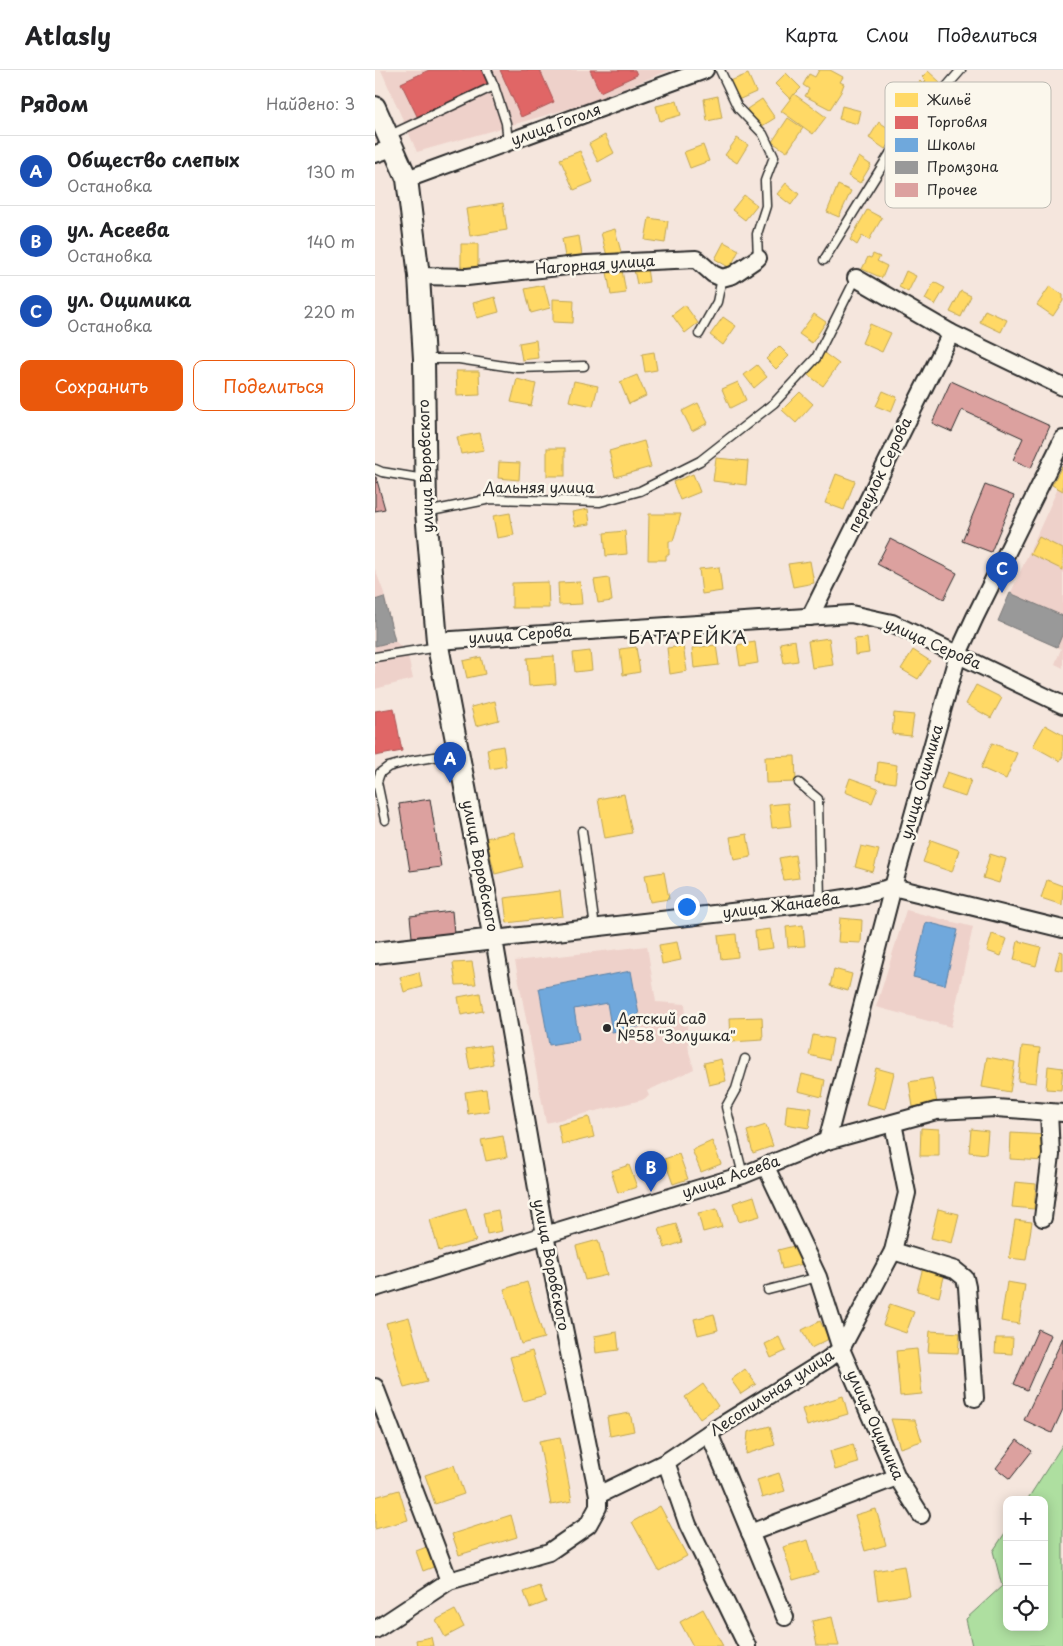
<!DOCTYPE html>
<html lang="ru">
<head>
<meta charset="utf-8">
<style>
	body { margin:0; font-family:"Playpen Sans",sans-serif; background:#f2f2f2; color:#202124 }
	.controls { position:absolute; right:15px; bottom:15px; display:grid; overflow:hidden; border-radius:10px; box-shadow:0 2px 12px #0003 }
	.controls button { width:45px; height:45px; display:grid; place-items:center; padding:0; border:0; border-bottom:1px solid #e0e0e0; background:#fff; color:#202124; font:25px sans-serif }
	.you { position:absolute; left:311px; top:836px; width:18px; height:18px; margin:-12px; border:4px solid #fff; border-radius:50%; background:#1a73e8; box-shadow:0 0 0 8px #1a73e833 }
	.badge { display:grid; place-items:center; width:32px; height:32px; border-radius:50%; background:#ea580c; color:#fff; font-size:16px; font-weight:700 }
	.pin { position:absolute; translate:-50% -41px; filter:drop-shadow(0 1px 2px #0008) }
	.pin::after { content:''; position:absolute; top:26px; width:18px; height:15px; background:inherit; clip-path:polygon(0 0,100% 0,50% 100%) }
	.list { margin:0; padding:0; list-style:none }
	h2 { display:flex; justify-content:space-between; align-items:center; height:65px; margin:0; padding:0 20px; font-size:21px }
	h2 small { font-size:16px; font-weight:400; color:#757577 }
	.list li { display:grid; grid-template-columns:32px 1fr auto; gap:15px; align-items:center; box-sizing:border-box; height:70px; padding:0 20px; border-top:1px solid #e0e0e0 }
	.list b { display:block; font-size:19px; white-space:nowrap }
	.list p { margin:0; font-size:16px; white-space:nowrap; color:#757577 }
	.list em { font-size:16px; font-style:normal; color:#757577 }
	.actions { display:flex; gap:10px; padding:15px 20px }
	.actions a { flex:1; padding:11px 0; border:1px solid #ea580c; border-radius:10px; text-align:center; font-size:18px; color:#ea580c }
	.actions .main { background:#ea580c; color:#fff }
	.icon { flex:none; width:28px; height:28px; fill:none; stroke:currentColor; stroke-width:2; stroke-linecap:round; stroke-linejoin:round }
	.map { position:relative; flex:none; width:688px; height:1576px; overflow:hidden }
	header { display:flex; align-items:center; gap:30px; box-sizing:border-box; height:70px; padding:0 25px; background:#fff; border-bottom:1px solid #e0e0e0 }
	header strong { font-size:24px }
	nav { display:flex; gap:28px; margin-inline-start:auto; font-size:18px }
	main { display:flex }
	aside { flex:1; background:#fff }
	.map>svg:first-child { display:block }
</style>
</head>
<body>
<header>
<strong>Atlasly</strong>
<nav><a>Карта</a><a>Слои</a><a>Поделиться</a></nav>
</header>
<main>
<aside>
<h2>Рядом<small>Найдено: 3</small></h2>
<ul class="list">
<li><span class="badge" style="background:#1a4fb4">A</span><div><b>Общество слепых</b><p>Остановка</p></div><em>130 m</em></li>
<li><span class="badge" style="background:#1a4fb4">B</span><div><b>ул. Асеева</b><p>Остановка</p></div><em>140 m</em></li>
<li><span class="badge" style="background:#1a4fb4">C</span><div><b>ул. Оцимика</b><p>Остановка</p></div><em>220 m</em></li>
</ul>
<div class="actions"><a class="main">Сохранить</a><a>Поделиться</a></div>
</aside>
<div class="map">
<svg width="688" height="1576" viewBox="0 0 688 1576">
	<rect width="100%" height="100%" fill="#f5e6dd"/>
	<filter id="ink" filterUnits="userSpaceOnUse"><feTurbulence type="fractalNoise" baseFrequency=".02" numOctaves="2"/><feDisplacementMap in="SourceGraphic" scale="10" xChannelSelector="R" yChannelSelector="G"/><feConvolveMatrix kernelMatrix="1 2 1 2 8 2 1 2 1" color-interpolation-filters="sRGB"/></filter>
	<g filter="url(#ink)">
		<g fill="#eed1ca">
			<path d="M6,0H295L213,33L42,82Z"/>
			<path d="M688,407V598L680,594L686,579L623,551Z"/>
			<path d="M0,499L9,523L20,571L32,582L38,609L0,619Z"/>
			<path d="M531,840L598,857L576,957L501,937Z"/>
			<path d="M272,876L281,932L310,934L314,982L319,999L272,1021L274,1026L267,1030L171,1053L140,891Z"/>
		</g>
		<path fill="#aedfa0" stroke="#6c8566" d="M688,1374V1576H597L591,1549L627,1516L618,1481L632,1460V1557H669V1430H652Z"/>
		<g fill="#ffd966" stroke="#bfa554">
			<path d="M444,0H455L468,7L465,12L469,14L466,22L455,39L430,26L434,19L428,15L434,4L440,7Z"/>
			<path d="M553,1L565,12L556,22L553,19L546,26L538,18L545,11L548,14L551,11L547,7Z"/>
			<path d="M411,3L426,18L415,29L400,14Z"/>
			<path d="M373,4L381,22L363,30L355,11Z"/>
			<path d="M419,24L451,47L438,64L406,41Z"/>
			<path d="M343,26L347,48L332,51L329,29Z"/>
			<path d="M387,29L400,48L384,58L372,39Z"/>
			<path d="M302,31L306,45L285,51L281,36Z"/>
			<path d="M467,36L486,41L483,54L464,49Z"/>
			<path d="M413,48L428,58L412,82L397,72Z"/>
			<path d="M504,52L521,63L510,79L494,68Z"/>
			<path d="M230,65L239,83L223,92L214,74Z"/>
			<path d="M362,68L373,75L362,93L350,85Z"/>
			<path d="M328,75L334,91L315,98L309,82Z"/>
			<path d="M205,81L218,112L199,120L185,89Z"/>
			<path d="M484,87L496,95L485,113L473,106Z"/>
			<path d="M411,113L424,124L416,135L402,124Z"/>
			<path d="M463,115L476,121L464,147L452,142Z"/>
			<path d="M369,125L382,135L370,150L357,140Z"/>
			<path d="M128,133L132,160L95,166L91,139Z"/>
			<path d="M492,140L507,148L494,170L487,166L482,175L475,170Z"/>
			<path d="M274,148L293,151L290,173L270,170Z"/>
			<path d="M240,159L246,182L232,186L226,163Z"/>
			<path d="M204,166L207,185L190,187L187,169Z"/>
			<path d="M349,172L364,180L355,198L340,189Z"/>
			<path d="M86,174H103V198L86,199Z"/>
			<path d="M498,184L505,187L502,191L512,196L507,208L487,199L493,187L496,188Z"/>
			<path d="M272,198L274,212L262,214L259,200Z"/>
			<path d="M247,200L251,223L236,225L232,202Z"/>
			<path d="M531,201L541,206L533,222L524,217Z"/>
			<path d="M559,212L570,218L560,235L550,229Z"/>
			<path d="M169,215L175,238L156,243L150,219Z"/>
			<path d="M675,216L688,225V231L678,246L662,235Z"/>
			<path d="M586,221L596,226L586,247L575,242Z"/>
			<path d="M120,227L124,242L102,248L98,233Z"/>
			<path d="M178,229L199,230L198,253L178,252Z"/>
			<path d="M310,235L323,253L310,263L297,245Z"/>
			<path d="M610,240L632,250L626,262L605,252Z"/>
			<path d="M439,244L451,252L437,273L424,264Z"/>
			<path d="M348,247L361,256L348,275L335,265Z"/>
			<path d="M495,254L516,263L507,282L487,273Z"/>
			<path d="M161,270L163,288L147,290L144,273Z"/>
			<path d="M404,276L414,286L401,299L391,289Z"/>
			<path d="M279,282L282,300L270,302L267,284Z"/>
			<path d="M449,283L464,294L448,316L433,305Z"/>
			<path d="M382,295L392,307L379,318L369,305Z"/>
			<path d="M81,301H104L105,325L82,326Z"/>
			<path d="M262,305L271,326L254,334L245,312Z"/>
			<path d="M142,309L161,314L156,336L136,332Z"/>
			<path d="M199,311L223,316L218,336L194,331Z"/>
			<path d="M363,312L371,330L355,338L347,319Z"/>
			<path d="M508,321L522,327L516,342L501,336Z"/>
			<path d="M425,322L438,334L421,353L407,340Z"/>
			<path d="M323,333L333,353L317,361L307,341Z"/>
			<path d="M105,363L109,380L86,384L82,367Z"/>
			<path d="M269,371L276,397L240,407L234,381Z"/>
			<rect x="172" y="378" width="18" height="28"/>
			<path d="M341,388L373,391L371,415L338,411Z"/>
			<path d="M124,392L145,393L144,410L123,408Z"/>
			<path d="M687,396L688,397V421L677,415Z"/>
			<path d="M318,404L325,422L305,430L298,412Z"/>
			<path d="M461,404L480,411L469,440L450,433Z"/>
			<path d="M213,439L215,454L200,456L197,442Z"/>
			<path d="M135,443L139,465L122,468L118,446Z"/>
			<path d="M274,444H306L298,471H294V485H291V490H273Z"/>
			<path d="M250,461L252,484L231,486L229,463Z"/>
			<path d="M664,467L688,479V500L655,484Z"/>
			<path d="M435,491L439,513L418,517L413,494Z"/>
			<path d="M344,497L347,521L327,524L324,499Z"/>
			<path d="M234,508L237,531L223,533L219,510Z"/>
			<path d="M173,512L174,538H137V513Z"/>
			<path d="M205,512L207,534L184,535L183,513Z"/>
			<path d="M454,568L458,595L437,598L433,571Z"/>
			<path d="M492,568L494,583L480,585L479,569Z"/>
			<path d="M420,570L423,591L409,593L405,573Z"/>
			<path d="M380,572L383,593L365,596L362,575Z"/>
			<path d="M341,575L344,595L319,598L317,578Z"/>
			<path d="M308,576L312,601L295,604L292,578Z"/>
			<path d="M261,577L265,602L248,605L245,579Z"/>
			<path d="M538,580L555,591L543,609L526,599Z"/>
			<path d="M215,581L217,600L200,602L198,583Z"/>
			<path d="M179,586L181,614L154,616L152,588Z"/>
			<path d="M106,587L110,604L92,608L88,591Z"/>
			<path d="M601,615L627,628L616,648L591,634Z"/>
			<path d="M120,631L124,650L101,656L96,637Z"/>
			<path d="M519,643L539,645L536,666L517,664Z"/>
			<path d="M670,655L688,665V686L685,691L658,676Z"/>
			<path d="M617,673L642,683L631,709L606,698Z"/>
			<path d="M128,676L131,696L115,699L112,679Z"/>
			<path d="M420,686L421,712L391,713L390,687Z"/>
			<path d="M503,692L522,695L520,713L501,710Z"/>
			<path d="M572,702L596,710L590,727L566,719Z"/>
			<path d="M475,708L503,718L497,733L470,722Z"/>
			<path d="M249,724L257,763L230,768L223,729Z"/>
			<path d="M413,733L416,756L397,758L394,735Z"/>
			<path d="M139,762L148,797L120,804L111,768Z"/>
			<path d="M372,764L376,787L359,790L355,767Z"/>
			<path d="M556,770L584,780L577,802L548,792Z"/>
			<path d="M486,776L504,780L498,802L480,797Z"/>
			<path d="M615,784L631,789L624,813L608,808Z"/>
			<path d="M420,785L424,808L409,810L404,788Z"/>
			<path d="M289,802L294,829L275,832L270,805Z"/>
			<path d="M672,810L688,816L687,835L666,828Z"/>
			<path d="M185,821L188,846L132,853L129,828Z"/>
			<path d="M465,848L487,850L486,873L463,872Z"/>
			<path d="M428,855L430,876L413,877L411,857Z"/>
			<path d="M395,859L398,878L382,880L380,861Z"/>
			<path d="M361,864L363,887L346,889L343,866Z"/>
			<path d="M617,864L632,869L626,886L612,881Z"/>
			<path d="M643,871L666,877L661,896L639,890Z"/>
			<path d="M302,872L306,890L287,894L284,875Z"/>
			<path d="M685,881L688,882V901L680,899Z"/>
			<path d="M97,892L101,914L81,915L78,893Z"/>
			<path d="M459,899L477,904L473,921L455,916Z"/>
			<path d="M44,902L47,917L29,922L25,907Z"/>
			<path d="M105,923L108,941L86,945L83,927Z"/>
			<path d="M387,947L388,970L356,972L355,948Z"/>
			<path d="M438,965L458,969L454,990L434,985Z"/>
			<path d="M115,975L118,994L95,999L91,979Z"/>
			<path d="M647,976L665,978L661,1013L643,1011Z"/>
			<path d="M612,987L640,992L635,1022L607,1017Z"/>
			<path d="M346,989L351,1011L334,1015L329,993Z"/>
			<path d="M673,996L688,998L686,1020L671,1019Z"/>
			<path d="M501,998L519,1003L510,1039L491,1034Z"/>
			<path d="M427,1004L450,1010L447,1027L423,1021Z"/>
			<path d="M557,1008L562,1033L538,1037L534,1012Z"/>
			<path d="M111,1019L114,1041L93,1044L90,1022Z"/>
			<path d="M412,1035L437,1038L434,1058L410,1054Z"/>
			<path d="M214,1047L219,1067L187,1075L183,1055Z"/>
			<path d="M391,1055L398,1076L378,1083L372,1061Z"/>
			<path d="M546,1058L564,1059V1086H545Z"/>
			<path d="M596,1059L613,1061L611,1084L594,1082Z"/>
			<path d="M636,1063L672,1065L670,1091L635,1089Z"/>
			<path d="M128,1066L132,1087L111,1091L106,1070Z"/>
			<path d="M337,1071L346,1094L326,1102L317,1080Z"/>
			<path d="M304,1084L313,1109L298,1114L289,1089Z"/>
			<path d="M254,1095L262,1117L243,1123L236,1101Z"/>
			<path d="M640,1112L661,1114L659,1139L637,1137Z"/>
			<path d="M379,1126L385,1146L364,1152L358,1133Z"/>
			<path d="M91,1139L101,1171L64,1181L55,1150Z"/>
			<path d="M342,1139L347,1157L328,1162L323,1143Z"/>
			<path d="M563,1139L584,1144L577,1173L556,1168Z"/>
			<path d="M123,1140L127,1161L112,1164L108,1143Z"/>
			<path d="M640,1150L657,1152L651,1190L634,1188Z"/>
			<path d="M301,1154L307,1172L290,1178L284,1159Z"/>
			<path d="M223,1170L232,1205L210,1210L201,1176Z"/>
			<path d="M423,1175L428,1194L407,1199L403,1180Z"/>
			<path d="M548,1197L570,1203L564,1227L542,1221Z"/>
			<path d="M152,1212L169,1268L146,1274L129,1219Z"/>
			<path d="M632,1212L650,1215L644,1254L626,1251Z"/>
			<path d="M515,1234L539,1242L531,1263L508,1255Z"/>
			<path d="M339,1244L343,1260L323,1265L319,1249Z"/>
			<path d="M34,1247L52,1312L29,1318L11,1253Z"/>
			<path d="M445,1251L454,1269L436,1278L427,1260Z"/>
			<path d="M555,1261L585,1263L583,1283L553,1282Z"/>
			<path d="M242,1262L244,1280L221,1283L219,1266Z"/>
			<path d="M404,1267L411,1281L396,1288L390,1274Z"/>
			<path d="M621,1268H638L637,1284L620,1283Z"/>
			<path d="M542,1279L547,1324L525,1326L521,1281Z"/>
			<path d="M157,1281L170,1325L148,1331L135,1287Z"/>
			<path d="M370,1299L381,1314L366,1324L356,1310Z"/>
			<path d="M328,1314L343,1336L325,1349L310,1327Z"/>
			<path d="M468,1326L473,1344L432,1356L427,1339Z"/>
			<path d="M255,1343L259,1361L235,1366L232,1347Z"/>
			<path d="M516,1349L540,1350L547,1371L525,1378Z"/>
			<path d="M395,1356L400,1375L371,1384L373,1362Z"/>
			<path d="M185,1367L197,1431L176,1435L164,1371Z"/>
			<path d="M478,1374L483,1393L460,1400L455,1381Z"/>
			<path d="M79,1395L89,1424L60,1434L50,1405Z"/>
			<path d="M404,1403L410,1421L387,1428L382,1410Z"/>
			<path d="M24,1420L33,1450L0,1459V1427Z"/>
			<path d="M285,1436L312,1486L284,1501L257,1452Z"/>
			<path d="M501,1439L511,1475L490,1481L480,1445Z"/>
			<path d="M136,1445L142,1467L84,1485L77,1464Z"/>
			<path d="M433,1470L443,1503L418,1510L408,1477Z"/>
			<path d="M54,1476L61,1496L48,1501L41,1481Z"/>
			<path d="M529,1496L534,1525L503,1530L499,1501Z"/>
			<path d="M165,1516L171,1532L155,1538L149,1522Z"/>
			<path d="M328,1539L348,1576H318L305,1552Z"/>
			<path d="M80,1540L89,1557L70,1567L61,1550Z"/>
			<path d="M457,1547L464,1576H442L437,1551Z"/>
			<path d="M56,1567L58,1576H42L41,1570Z"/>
		</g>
		<g fill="#e06666" stroke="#aa5454">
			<path d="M54,0H106L113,14L43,48L26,13Z"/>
			<path d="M125,0H165L179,32L146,47Z"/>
			<path d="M215,0H260L262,5L225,22Z"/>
			<path d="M19,638L27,681L0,686V641Z"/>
		</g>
		<g fill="#6fa8dc" stroke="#5b82a7">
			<path d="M551,852L583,860L570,915L538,907Z"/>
			<path d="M256,901L266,956L237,962L232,933L199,939L204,970L174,975L164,918Z"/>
		</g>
		<g fill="#999" stroke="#787878">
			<path d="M635,523L688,546V563L682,577L623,551Z"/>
			<path d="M9,527L20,571L0,576V530Z"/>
		</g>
		<g fill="#dca19f" stroke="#2b2b2b">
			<path d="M576,311L675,356L656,398L638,390L648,368L587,340L577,362L557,353Z"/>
			<path d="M0,407H1L10,439L0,441Z"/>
			<path d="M610,415L639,426L616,482L587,471Z"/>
			<path d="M515,469L582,503L569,529L502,494Z"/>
			<path d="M55,729L66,797L35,801L24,734Z"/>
			<path d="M77,841L79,863L37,867L35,846Z"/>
			<path d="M663,1259L676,1265L652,1320L639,1314Z"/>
			<path d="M688,1268V1339L677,1363L649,1350Z"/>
			<path d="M642,1370L657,1381L635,1409L621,1398Z"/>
		</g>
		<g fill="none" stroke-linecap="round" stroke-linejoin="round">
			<g stroke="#2b2b2b" stroke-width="11">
				<g id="service">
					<path d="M345,0L363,38L388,64L399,87L390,111L391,136L382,164L383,188"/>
					<path d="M119,16L131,53L133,72"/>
					<path d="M13,66L119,16L112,0"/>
					<path d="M449,190L519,77L586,0"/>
					<path d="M324,264L342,232L347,208"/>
					<path d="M51,289H84L143,298L209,296"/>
					<path d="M0,399L7,402L49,409"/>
					<path d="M51,442L116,429L225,432L265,421L325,391L399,333L441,288L481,208"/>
					<path d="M0,587L63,577"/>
					<path d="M424,713L443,729L445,832"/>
					<path d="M10,750L2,712L5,703L13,697L35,691L83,683"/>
					<path d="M207,761L220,858"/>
					<path d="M368,1105L351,1037L361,1019L370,989"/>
					<path d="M393,1220L443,1207"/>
				</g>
			</g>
			<g stroke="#2b2b2b" stroke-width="20">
				<g id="minor">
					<path d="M0,84L18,78"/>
					<path d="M32,109L330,0"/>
					<path d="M44,206L92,207L211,194L321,189L338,204L347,208L358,205L383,188"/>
					<path d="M481,208L576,263L688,317"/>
					<path d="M435,547L576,263"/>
					<path d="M62,571L476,544L517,553L688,635"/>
					<path d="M452,1071L518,817L583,584L600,547L688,369"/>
					<path d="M391,1097L443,1207L466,1279L522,1407L546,1445"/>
					<path d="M668,1148L676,1085L674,1042"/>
					<path d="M518,1181L580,1200L590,1208L592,1217L600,1328"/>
					<path d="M0,1218L170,1165L368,1105L452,1071L561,1041L621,1038L688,1043"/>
					<path d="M0,1317L74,1511"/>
					<path d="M334,1363L410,1547"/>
					<path d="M291,1392L313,1455L372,1576"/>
					<path d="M223,1425L291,1392L334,1363L453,1289L466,1279L518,1181L532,1123L518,1053"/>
					<path d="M375,1463L522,1407"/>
					<path d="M0,1560L74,1511L174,1482L213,1455L223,1437V1425L170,1165L119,869L445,832L483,826L518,817L688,859"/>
				</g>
			</g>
			<g stroke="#2b2b2b" stroke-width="24">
				<path id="tertiary" d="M0,37L32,109L44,206L49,289L51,442L62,571L119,869L0,883"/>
			</g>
			<use href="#service" stroke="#fbf7ec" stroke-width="8"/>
			<use href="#minor" stroke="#fbf7ec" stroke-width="16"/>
			<use href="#tertiary" stroke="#fbf7ec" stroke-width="20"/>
		</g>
	</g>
	<circle fill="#2b2b2b" stroke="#fbf7ec" stroke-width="2" cx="232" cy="958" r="5"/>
	<g text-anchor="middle" stroke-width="5" stroke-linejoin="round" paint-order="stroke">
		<g font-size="15" fill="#2b2b2b" stroke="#fbf7ec">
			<text transform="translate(181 55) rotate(-20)" y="5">улица Гоголя</text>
			<text transform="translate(220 195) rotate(-4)" y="5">Нагорная улица</text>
			<text transform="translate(51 396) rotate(-92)" y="5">улица Воровского</text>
			<text transform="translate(505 405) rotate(-64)" y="5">переулок Серова</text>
			<text x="164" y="423">Дальняя улица</text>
			<text transform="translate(145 565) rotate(-4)" y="5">улица Серова</text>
			<text transform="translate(558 574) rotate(24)" y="5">улица Серова</text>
			<text transform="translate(547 712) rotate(-74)" y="5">улица Оцимика</text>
			<text transform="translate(105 796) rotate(79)" y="5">улица Воровского</text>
			<text transform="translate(406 836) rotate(-7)" y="5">улица Жанаева</text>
			<text transform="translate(356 1107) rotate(-19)" y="5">улица Асеева</text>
			<text transform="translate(176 1195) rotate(79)" y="5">улица Воровского</text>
			<text transform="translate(397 1323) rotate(-33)" y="5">Лесопильная улица</text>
			<text transform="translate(500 1355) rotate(66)" y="5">улица Оцимика</text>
		</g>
		<g font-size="15" fill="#2b2b2b" stroke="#fbf7ec" text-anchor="start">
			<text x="242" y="954">Детский сад<tspan x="242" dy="17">№58 "Золушка"</tspan></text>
		</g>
		<g font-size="18" letter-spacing="1" fill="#2b2b2b" stroke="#fbf7ec">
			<text x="313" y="574">БАТАРЕЙКА</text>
		</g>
	</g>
	<rect x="510" y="12" width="166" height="126" rx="8" fill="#fbf7ec" stroke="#bdbab2" stroke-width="1"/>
	<rect x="520" y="23" width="23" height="14" fill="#ffd966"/>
	<rect x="520" y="46" width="23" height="13" fill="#e06666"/>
	<rect x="520" y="68" width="23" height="14" fill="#6fa8dc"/>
	<rect x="520" y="91" width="23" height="13" fill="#999"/>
	<rect x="520" y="113" width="23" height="14" fill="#dca19f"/>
	<g font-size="14" fill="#2b2b2b">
		<text x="552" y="35">Жильё</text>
		<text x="552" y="57">Торговля</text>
		<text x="552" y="80">Школы</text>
		<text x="552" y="102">Промзона</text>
		<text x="552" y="125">Прочее</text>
	</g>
</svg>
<div class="controls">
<button>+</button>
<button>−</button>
<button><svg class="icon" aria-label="locate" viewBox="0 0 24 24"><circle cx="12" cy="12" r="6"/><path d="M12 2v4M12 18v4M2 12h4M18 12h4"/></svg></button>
</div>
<div class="you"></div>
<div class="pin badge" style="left:75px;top:713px;background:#1a4fb4">A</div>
<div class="pin badge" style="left:276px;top:1122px;background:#1a4fb4">B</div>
<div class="pin badge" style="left:627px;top:523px;background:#1a4fb4">C</div>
</div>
</main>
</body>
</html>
